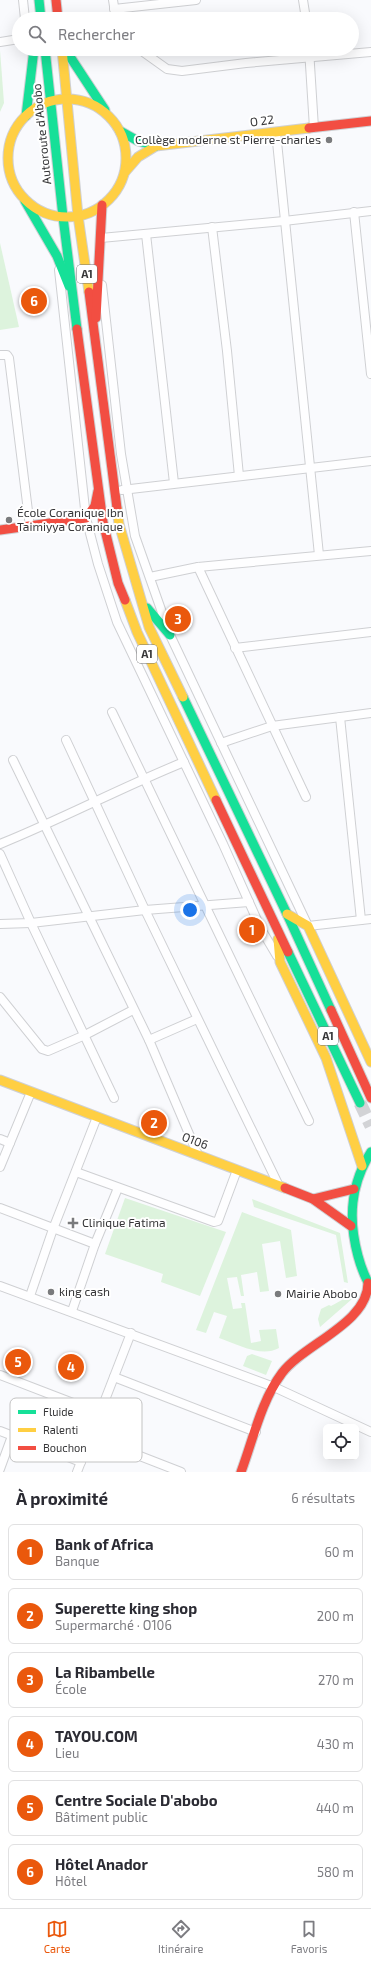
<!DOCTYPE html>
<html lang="fr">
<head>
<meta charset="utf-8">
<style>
	body { margin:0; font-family:"Exo 2",sans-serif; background:#f7f7f7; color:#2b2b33 }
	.controls { position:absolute; right:12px; bottom:12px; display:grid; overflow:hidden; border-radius:6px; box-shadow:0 4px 16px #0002 }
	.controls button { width:36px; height:36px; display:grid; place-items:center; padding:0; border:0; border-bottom:1px solid #e1e1e2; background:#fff; color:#2b2b33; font:20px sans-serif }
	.you { position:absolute; left:190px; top:910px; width:14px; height:14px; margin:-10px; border:3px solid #fff; border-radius:50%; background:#1a73e8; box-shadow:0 0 0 6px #1a73e833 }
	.badge { display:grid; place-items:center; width:26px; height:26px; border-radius:50%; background:#ea580c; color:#fff; font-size:13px; font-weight:700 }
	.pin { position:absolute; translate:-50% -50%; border:2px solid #fff; box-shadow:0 1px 4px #0006 }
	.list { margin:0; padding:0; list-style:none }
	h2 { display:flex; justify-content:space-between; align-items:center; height:52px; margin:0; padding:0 16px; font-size:17px }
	h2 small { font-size:13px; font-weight:400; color:#7c7c81 }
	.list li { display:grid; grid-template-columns:26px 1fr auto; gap:12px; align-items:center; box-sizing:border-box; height:56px; margin:0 8px 8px; padding:0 8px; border:1px solid #e1e1e2; border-radius:6px }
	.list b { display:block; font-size:15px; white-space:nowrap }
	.list p { margin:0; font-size:13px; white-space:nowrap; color:#7c7c81 }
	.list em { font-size:13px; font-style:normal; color:#7c7c81 }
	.icon { flex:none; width:22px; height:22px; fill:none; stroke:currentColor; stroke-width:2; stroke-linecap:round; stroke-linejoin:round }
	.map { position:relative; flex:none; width:371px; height:1472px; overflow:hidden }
	.search { position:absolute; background:#fff; box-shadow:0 4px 16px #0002; left:12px; right:12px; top:12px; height:44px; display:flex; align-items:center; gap:10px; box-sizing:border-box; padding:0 14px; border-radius:22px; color:#7c7c81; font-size:15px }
	.sheet { height:436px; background:#fff }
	nav { display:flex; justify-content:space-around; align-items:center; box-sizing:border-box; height:56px; border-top:1px solid #e1e1e2; background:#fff; font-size:11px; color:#7c7c81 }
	nav a { display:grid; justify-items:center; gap:2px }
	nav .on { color:#ea580c }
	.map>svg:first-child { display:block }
</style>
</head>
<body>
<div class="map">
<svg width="371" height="1472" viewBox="0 0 371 1472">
	<rect width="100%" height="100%" fill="#f9fafd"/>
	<g fill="#ddf3dd">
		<path d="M0,50L4,103L0,112Z"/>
		<path d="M0,243L19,327L0,330Z"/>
		<path d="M125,1198L226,1232L200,1296L161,1282L163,1274L105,1254Z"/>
		<path d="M252,1199L340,1233L348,1283L344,1282L336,1235L254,1207Z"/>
		<path d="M242,1212L291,1230L297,1276L286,1278L280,1241L262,1244L269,1291L260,1292L257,1272L241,1275L244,1296H241L237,1277L227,1278L233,1309L242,1308L241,1303H245L251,1343L261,1341L259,1330L276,1329L279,1348C261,1358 237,1344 219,1338L227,1316L214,1312L206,1333L196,1330Z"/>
		<path d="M350,1290L352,1299L320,1327L318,1319L321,1309L329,1305L331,1306L342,1300L344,1293Z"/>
		<path d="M252,1354L272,1361L266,1375L243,1366L247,1356Z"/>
	</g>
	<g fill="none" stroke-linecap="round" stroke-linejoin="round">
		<path stroke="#d2d3d6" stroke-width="13" stroke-dasharray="13 6" stroke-linecap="butt" d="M360,1103L371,1126"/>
		<g stroke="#cfd0d3" stroke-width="10">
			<g id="street">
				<path d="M23,0L25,19"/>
				<path d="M113,0L116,19"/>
				<path d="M303,0L306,19"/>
				<path d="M114,9L196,0"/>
				<path d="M0,42L19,39"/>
				<path d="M139,49L167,69L182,71L246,63L371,52"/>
				<path d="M309,49L314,128"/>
				<path d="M276,132L319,555"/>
				<path d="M354,212L371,374"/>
				<path d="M212,227L227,351L239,476"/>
				<path d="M146,234L174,483"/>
				<path d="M101,238L284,221L371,211"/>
				<path d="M59,270L86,518L98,564L117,622L223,844L261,929L277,956"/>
				<path d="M102,285L121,454L135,536L170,635L308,926L371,919"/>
				<path d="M0,355H7L9,358L30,527"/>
				<path d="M122,490L371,461"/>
				<path d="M198,567L306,797"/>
				<path d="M150,577L198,567L371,551"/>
				<path d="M235,648L371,632"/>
				<path d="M112,712L309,1121"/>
				<path d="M340,717L361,920"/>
				<path d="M66,740L145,910L279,1186"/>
				<path d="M221,743L272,726L371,713"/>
				<path d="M13,760L149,1040L198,1155"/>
				<path d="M0,844C62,819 122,787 184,762"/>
				<path d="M0,854L31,923L114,1098"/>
				<path d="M0,924L31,923L145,910L249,902"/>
				<path d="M0,997L42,1049L48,1051L85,1035L133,1010"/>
				<path d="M149,1040L197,1019"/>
				<path d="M0,1139L10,1143"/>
				<path d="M0,1167L31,1092"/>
				<path d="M76,1172L214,1222L218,1221L237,1170"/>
				<path d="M0,1208L95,1244"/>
				<path d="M0,1286L274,1387L371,1432"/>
				<path d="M30,1296L53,1229L97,1117"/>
				<path d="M72,1311L95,1244L118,1188"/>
				<path d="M0,1375L99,1413"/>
				<path d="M114,1377L256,1432"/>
				<path d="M0,1431L81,1462"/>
				<path d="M91,1437L181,1472"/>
				<path d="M0,1469L12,1436"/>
				<path d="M77,1472L131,1333"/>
			</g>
		</g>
		<g stroke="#cfd0d3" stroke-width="11">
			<g id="fast">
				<path d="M39,0L41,19"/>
				<path d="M45,49L63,217L77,329"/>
				<path d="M65,49L105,110"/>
				<path d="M26,116L34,49"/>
				<path d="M120,131L138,141L156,146"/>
				<path d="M25,201L57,256L69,286"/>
				<path d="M147,608L170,635"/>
				<path d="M183,697L287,914L331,1010"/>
				<path d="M288,952L360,1103"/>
				<path d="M371,1152C350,1185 348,1219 358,1256C361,1267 365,1278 371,1287"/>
			</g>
		</g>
		<g stroke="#cfd0d3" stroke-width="11">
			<g id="slow">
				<path d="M62,49L78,216L89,292"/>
				<circle cx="67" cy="158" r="59"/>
				<path d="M125,172L138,157L156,146L309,128"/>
				<path d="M117,508L119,524L149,627L183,697"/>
				<path d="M125,600L137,632L216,800"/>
				<path d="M287,914L308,926L371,1062"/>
				<path d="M278,939L280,962L326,1058L362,1166"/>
				<path d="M0,1080L285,1188"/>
			</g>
		</g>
		<g stroke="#cfd0d3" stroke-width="11">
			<g id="jam">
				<path d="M56,0L58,19"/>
				<path d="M309,128L371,121"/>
				<path d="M89,292L117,508"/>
				<path d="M96,318L102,205"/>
				<path d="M77,329L103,522L118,583L125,600"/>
				<path d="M0,530L86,518L95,506L98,491"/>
				<path d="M216,800L288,952"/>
				<path d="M331,1010L371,1098"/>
				<path d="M285,1188L313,1199L351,1226"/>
				<path d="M313,1199L354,1189"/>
				<path d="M241,1472C253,1440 261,1401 282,1373C304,1344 368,1323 368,1283"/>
			</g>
		</g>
		<use href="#street" stroke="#fefeff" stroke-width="8"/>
		<use href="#fast" stroke="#16e098" stroke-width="9"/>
		<use href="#slow" stroke="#ffcf43" stroke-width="9"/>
		<use href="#jam" stroke="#f24e42" stroke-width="9"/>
	</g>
	<g fill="#7a7b7d" stroke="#fff" stroke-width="1.5">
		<circle cx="329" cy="140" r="4"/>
		<circle cx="9" cy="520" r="4"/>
		<path d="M71 1217h4v4h4v4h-4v4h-4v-4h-4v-4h4z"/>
		<circle cx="51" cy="1292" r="4"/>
		<circle cx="278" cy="1294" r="4"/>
	</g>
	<g text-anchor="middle" stroke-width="4" stroke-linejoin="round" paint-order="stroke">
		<g fill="#fff" stroke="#727274" stroke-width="1">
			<rect x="77" y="265" width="20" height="18" rx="3"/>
			<rect x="137" y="645" width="20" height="18" rx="3"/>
			<rect x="318" y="1027" width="20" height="18" rx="3"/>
		</g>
		<g font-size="11" font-weight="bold" fill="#363638">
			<text x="87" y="278">A1</text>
			<text x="147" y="658">A1</text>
			<text x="328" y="1040">A1</text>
		</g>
		<g font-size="12" fill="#363638" stroke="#fff">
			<text transform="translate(262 121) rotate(-7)" y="4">O 22</text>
			<text transform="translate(42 134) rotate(-96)" y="4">Autoroute d'Abobo</text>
			<text transform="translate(195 1141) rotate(21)" y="4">O106</text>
		</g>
		<g font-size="12" fill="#363638" stroke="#fff" text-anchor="start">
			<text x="321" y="144" text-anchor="end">Collège moderne st Pierre-charles</text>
			<text x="17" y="517">École Coranique Ibn<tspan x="17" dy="14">Taimiyya Coranique</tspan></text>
			<text x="82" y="1227">Clinique Fatima</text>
			<text x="59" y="1296">king cash</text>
			<text x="286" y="1298">Mairie Abobo</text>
		</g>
	</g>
	<rect x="10" y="1398" width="132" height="64" rx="6" fill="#fff" stroke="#c3c3c3" stroke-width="1"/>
	<rect x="18" y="1410" width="18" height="4" fill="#16e098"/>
	<rect x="18" y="1428" width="18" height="4" fill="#ffcf43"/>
	<rect x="18" y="1446" width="18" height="4" fill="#f24e42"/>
	<g font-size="11" fill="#363638">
		<text x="43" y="1416">Fluide</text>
		<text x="43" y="1434">Ralenti</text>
		<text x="43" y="1452">Bouchon</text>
	</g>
</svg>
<div class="controls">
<button><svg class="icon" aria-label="locate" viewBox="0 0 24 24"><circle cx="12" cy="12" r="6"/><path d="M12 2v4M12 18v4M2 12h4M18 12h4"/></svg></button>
</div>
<div class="you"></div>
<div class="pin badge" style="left:252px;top:930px">1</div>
<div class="pin badge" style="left:154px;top:1123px">2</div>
<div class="pin badge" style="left:178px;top:619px">3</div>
<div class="pin badge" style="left:71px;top:1367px">4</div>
<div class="pin badge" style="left:18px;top:1362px">5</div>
<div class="pin badge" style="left:34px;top:301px">6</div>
<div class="search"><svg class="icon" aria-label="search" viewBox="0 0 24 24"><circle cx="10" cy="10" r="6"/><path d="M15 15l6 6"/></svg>Rechercher</div>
</div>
<section class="sheet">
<h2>À proximité<small>6 résultats</small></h2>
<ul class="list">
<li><span class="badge">1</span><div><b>Bank of Africa</b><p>Banque</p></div><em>60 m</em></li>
<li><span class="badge">2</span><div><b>Superette king shop</b><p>Supermarché · O106</p></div><em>200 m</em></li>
<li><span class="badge">3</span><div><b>La Ribambelle</b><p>École</p></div><em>270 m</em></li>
<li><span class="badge">4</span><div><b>TAYOU.COM</b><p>Lieu</p></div><em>430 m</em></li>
<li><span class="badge">5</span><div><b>Centre Sociale D'abobo</b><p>Bâtiment public</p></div><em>440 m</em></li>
<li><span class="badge">6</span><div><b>Hôtel Anador</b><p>Hôtel</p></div><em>580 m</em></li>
</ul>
</section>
<nav>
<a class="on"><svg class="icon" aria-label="map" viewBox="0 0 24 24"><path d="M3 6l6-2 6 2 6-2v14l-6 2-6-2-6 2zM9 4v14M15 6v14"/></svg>Carte</a>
<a><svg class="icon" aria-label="directions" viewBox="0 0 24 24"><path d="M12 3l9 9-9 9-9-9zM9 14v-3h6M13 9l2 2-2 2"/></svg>Itinéraire</a>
<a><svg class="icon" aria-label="saved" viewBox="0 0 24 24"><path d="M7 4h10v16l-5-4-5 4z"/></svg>Favoris</a>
</nav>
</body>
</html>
